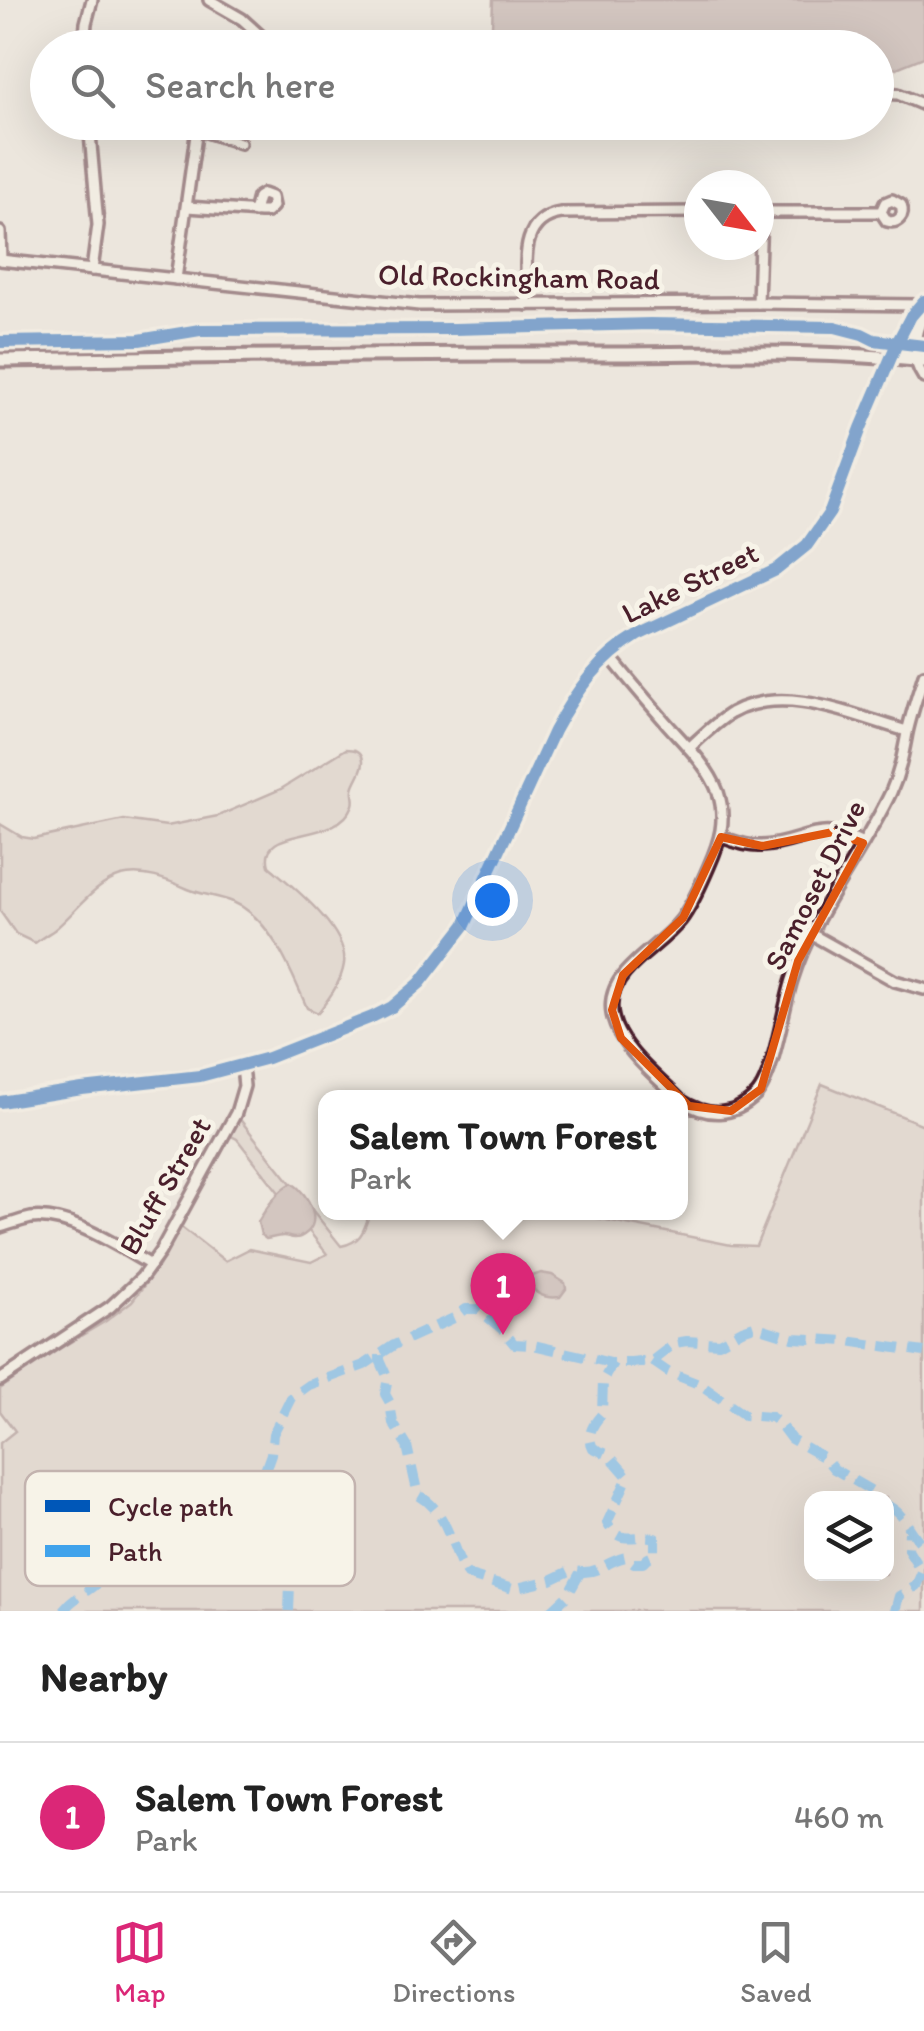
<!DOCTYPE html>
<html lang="en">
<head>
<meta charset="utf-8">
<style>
	body { margin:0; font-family:Itim,sans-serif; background:#f6f6f6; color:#222 }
	.controls { position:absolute; right:30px; bottom:30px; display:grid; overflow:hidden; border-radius:20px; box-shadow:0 10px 40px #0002 }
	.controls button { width:90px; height:90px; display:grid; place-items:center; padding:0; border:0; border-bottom:2px solid #e0e0e0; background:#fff; color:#222; font:50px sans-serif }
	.compass { position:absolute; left:684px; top:170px; width:90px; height:90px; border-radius:50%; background:#fff; box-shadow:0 10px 40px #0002; rotate:121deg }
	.you { position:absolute; left:492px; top:900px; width:35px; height:35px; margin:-25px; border:8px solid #fff; border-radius:50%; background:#1a73e8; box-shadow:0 0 0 15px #1a73e833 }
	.badge { display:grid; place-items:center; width:65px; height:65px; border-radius:50%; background:#db2777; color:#fff; font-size:32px; font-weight:700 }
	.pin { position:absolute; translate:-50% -82px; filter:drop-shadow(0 2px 5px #0008) }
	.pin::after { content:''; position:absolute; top:52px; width:35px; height:30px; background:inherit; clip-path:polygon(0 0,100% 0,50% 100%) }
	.popup { position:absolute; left:318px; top:1090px; width:370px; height:130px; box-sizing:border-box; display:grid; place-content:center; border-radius:20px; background:#fff; filter:drop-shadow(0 2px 8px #0005); font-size:32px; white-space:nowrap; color:#767676 }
	.popup b { font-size:38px; color:#222 }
	.popup::after { content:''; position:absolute; left:50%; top:100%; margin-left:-20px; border:20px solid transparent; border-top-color:#fff }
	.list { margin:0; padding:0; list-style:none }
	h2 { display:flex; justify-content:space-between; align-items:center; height:130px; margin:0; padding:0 40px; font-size:42px }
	h2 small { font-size:32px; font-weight:400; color:#767676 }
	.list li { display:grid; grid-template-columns:65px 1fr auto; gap:30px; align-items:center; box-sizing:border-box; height:150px; padding:0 40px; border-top:2px solid #e0e0e0 }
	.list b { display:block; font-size:38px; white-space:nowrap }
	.list p { margin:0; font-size:32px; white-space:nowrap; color:#767676 }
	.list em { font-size:32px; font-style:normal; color:#767676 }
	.icon { flex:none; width:55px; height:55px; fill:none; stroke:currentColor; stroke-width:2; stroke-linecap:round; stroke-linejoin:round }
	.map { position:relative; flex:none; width:924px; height:1611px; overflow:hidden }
	.search { position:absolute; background:#fff; box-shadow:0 10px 40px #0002; left:30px; right:30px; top:30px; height:110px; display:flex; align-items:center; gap:25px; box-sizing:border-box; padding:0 35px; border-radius:55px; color:#767676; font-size:38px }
	.sheet { height:280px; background:#fff }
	nav { display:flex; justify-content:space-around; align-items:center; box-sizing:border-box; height:140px; border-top:2px solid #e0e0e0; background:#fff; font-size:28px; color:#767676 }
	nav a { display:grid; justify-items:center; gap:5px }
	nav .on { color:#db2777 }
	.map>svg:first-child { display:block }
</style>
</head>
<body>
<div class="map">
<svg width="924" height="1611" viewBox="0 0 924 1611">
	<rect width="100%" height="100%" fill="#ece6dd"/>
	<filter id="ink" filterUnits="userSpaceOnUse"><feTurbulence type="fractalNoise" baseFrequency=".01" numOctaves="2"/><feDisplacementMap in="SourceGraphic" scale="20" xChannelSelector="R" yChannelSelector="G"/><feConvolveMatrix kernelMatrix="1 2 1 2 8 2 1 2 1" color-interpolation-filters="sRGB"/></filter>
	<g filter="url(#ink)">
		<g fill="#d5c9c2" stroke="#907476" stroke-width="2.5" fill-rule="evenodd">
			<path d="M346,749C354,749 362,750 363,760C364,771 355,779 353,789C352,796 355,799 353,805C337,847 257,823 269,866C292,886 349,930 344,964C341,983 329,998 318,1013L307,1008C292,973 270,917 233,902C219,896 202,895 188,889C168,880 143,870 121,876C94,884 75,913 54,930C48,934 41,938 35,943L16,934L0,911V824L22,837L34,839L124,820L167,826L218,816L281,789Z"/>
			<path d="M822,1084L924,1125V1611H0V1443L15,1431L0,1411V1389L52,1353L106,1321L132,1301L159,1266L180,1226L225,1261L249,1249L311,1262L327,1254L237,1139L231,1136L225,1140L238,1117L341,1246C362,1242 364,1230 370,1212L577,1214L731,1245L756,1246ZM812,1498H886V1574H812Z"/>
		</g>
		<g fill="#b39f9d" stroke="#896c6f" stroke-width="2.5">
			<path d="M493,0H924V57L877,76L876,48L500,47L492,27Z"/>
			<path d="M292,1183C309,1194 326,1225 300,1237C293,1240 289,1236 283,1236C279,1236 271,1238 266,1239L261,1235L258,1222C267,1207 277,1191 292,1183Z"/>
			<path d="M541,1273L552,1275L565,1283L566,1289L560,1297C545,1299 527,1293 532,1276Z"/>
		</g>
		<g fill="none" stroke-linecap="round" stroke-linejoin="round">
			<g stroke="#4a1f2b" stroke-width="16">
				<g id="minor">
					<path d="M209,0L242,19L274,48"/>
					<path d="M84,48L86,23L92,0"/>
					<path d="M876,93L898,94L924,105"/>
					<path d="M89,122L98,225L92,270"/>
					<path d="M191,122L203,131L240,143"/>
					<path d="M187,207L260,212H267L273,206L271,197L263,194L258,197L254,212"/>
					<path d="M759,212H881L887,221C898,224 905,216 901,205L892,200L885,203L881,212"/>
					<path d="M0,232L1,260"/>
					<path d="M0,260L419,305L758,303L919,305"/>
					<path d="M176,279L197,128"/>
					<path d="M758,303L761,212"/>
					<path d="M527,305C528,271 515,220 561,213L699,212"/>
					<path d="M924,312C914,336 909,356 924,378"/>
					<path d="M905,359L909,328"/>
					<path d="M609,655C628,679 648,702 668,725C686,745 708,766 718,792C727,820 720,841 709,866C701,884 693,904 681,920C665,940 642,953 625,973C584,1021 646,1066 678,1098"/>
					<path d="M689,748C702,736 716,722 731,713C784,683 854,716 907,731"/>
					<path d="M721,837C734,841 747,847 761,846C803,844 818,819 863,843"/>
					<path d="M811,934L895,981L924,989"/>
					<path d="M680,1100C706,1117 733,1118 756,1095C774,1076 783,1008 792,980C813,912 861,856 891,792C900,772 903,754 907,733C911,714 918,694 924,675"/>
					<path d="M0,1102L82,1089L200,1076L268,1058L372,1017L392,1007L420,983L465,925L554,731C575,692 599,658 638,635L776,570L807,545L830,512L861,428L898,341L911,316L924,301"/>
					<path d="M0,1227C10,1224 21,1220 31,1218C69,1213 119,1247 151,1265"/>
					<path d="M0,1380L110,1307L142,1277L160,1252L236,1113L244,1086L242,1066"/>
				</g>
			</g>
			<g stroke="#4a1f2b" stroke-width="19">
				<path id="major" d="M0,360C199,357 399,353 598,354C706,354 816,349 924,361"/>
			</g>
			<use href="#minor" stroke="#f7f3e8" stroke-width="9"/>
			<use href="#major" stroke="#f7f3e8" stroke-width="11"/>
			<g stroke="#40a2eb" stroke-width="10" stroke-dasharray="20 10" stroke-linecap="butt">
				<path d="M380,1355V1360L388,1378L385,1394L390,1403L393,1423L407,1446L418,1495C449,1512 450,1547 466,1573L473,1577L513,1589L551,1580L572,1570C597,1578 604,1561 626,1557L634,1563H643L648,1558L655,1555V1538C635,1533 620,1547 607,1523L628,1477L609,1455L593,1448C586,1434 593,1424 602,1414L603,1380L613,1363"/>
				<path d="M652,1361L668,1372L701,1385L744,1415L771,1417L779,1423L791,1439L825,1458L834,1469L872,1491L876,1498"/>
				<path d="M886,1505C905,1512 909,1533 924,1546"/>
				<path d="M63,1611C74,1597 83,1595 96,1584C106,1576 117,1565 125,1554L208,1545L231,1551L263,1535"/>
				<path d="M289,1611L290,1584L261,1530L269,1497L263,1476L271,1454L273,1434L291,1398L309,1385L364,1365L394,1345L454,1318L466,1309H478L503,1330L514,1344L533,1345L611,1363H631L652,1361L675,1343L687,1341L719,1343L742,1330L754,1326L793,1338L847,1341L924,1352"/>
				<path d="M551,1611L568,1595L580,1573"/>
				<path d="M895,1611L899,1596L916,1586L922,1572L908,1549L909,1532"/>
			</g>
			<g stroke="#f7f3e8" stroke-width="19">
				<g id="cycleway">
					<path d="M0,342L139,340L200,330L454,329L650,324L835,327L862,334L874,340L924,346"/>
					<path d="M0,1102L82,1089L200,1076L268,1058L372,1017L392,1007L420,983L465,925L554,731C575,692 599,658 638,635L776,570L807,545L830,512L861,428L898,341L911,316L924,301"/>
				</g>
			</g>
			<use href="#cycleway" stroke="#0057b8" stroke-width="12"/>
		</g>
	</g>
	<path d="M0 0H924V1611H0ZM833,832L863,843L798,961L761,1089L731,1111L689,1106L621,1038L612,1010L623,975L683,918L721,837L762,846Z" fill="#ece6dd" fill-opacity=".55" fill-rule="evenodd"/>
	<path fill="none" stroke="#e0560e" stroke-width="8" stroke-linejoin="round" d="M833,832L863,843L798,961L761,1089L731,1111L689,1106L621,1038L612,1010L623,975L683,918L721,837L762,846Z"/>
	<g text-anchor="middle" stroke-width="10" stroke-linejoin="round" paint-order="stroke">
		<g font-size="30" fill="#4a1f2b" stroke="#f7f3e8">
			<text transform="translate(519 277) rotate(1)" y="10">Old Rockingham Road</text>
			<text transform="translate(690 583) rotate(-26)" y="10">Lake Street</text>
			<text transform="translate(815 885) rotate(-63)" y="10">Samoset Drive</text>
			<text transform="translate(165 1186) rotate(-60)" y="10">Bluff Street</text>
		</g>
	</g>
	<rect x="25" y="1471" width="330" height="115" rx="15" fill="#f7f3e8" stroke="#c3b3af" stroke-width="2.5"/>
	<rect x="45" y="1500" width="45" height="12" fill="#0057b8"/>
	<rect x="45" y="1545" width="45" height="12" fill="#40a2eb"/>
	<g font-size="28" fill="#4a1f2b">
		<text x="108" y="1516">Cycle path</text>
		<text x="108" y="1561">Path</text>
	</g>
</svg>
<div class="controls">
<button><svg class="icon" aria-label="layers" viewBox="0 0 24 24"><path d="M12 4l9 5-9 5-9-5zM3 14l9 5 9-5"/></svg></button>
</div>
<svg class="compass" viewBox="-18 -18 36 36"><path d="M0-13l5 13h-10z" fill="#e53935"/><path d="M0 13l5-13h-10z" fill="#767676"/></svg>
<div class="you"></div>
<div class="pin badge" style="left:503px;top:1335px">1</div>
<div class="popup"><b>Salem Town Forest</b>Park</div>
<div class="search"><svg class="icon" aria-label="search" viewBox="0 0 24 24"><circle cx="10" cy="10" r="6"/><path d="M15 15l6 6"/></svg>Search here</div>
</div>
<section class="sheet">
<h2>Nearby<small></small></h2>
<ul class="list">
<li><span class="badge">1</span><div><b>Salem Town Forest</b><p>Park</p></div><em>460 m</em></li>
</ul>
</section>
<nav>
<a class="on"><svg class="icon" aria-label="map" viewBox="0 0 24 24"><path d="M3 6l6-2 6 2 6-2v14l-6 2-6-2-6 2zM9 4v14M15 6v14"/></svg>Map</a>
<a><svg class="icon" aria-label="directions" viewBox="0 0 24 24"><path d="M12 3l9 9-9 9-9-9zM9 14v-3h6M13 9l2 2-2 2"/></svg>Directions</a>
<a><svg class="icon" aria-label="saved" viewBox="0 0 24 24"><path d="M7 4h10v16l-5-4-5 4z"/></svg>Saved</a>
</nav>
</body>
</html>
